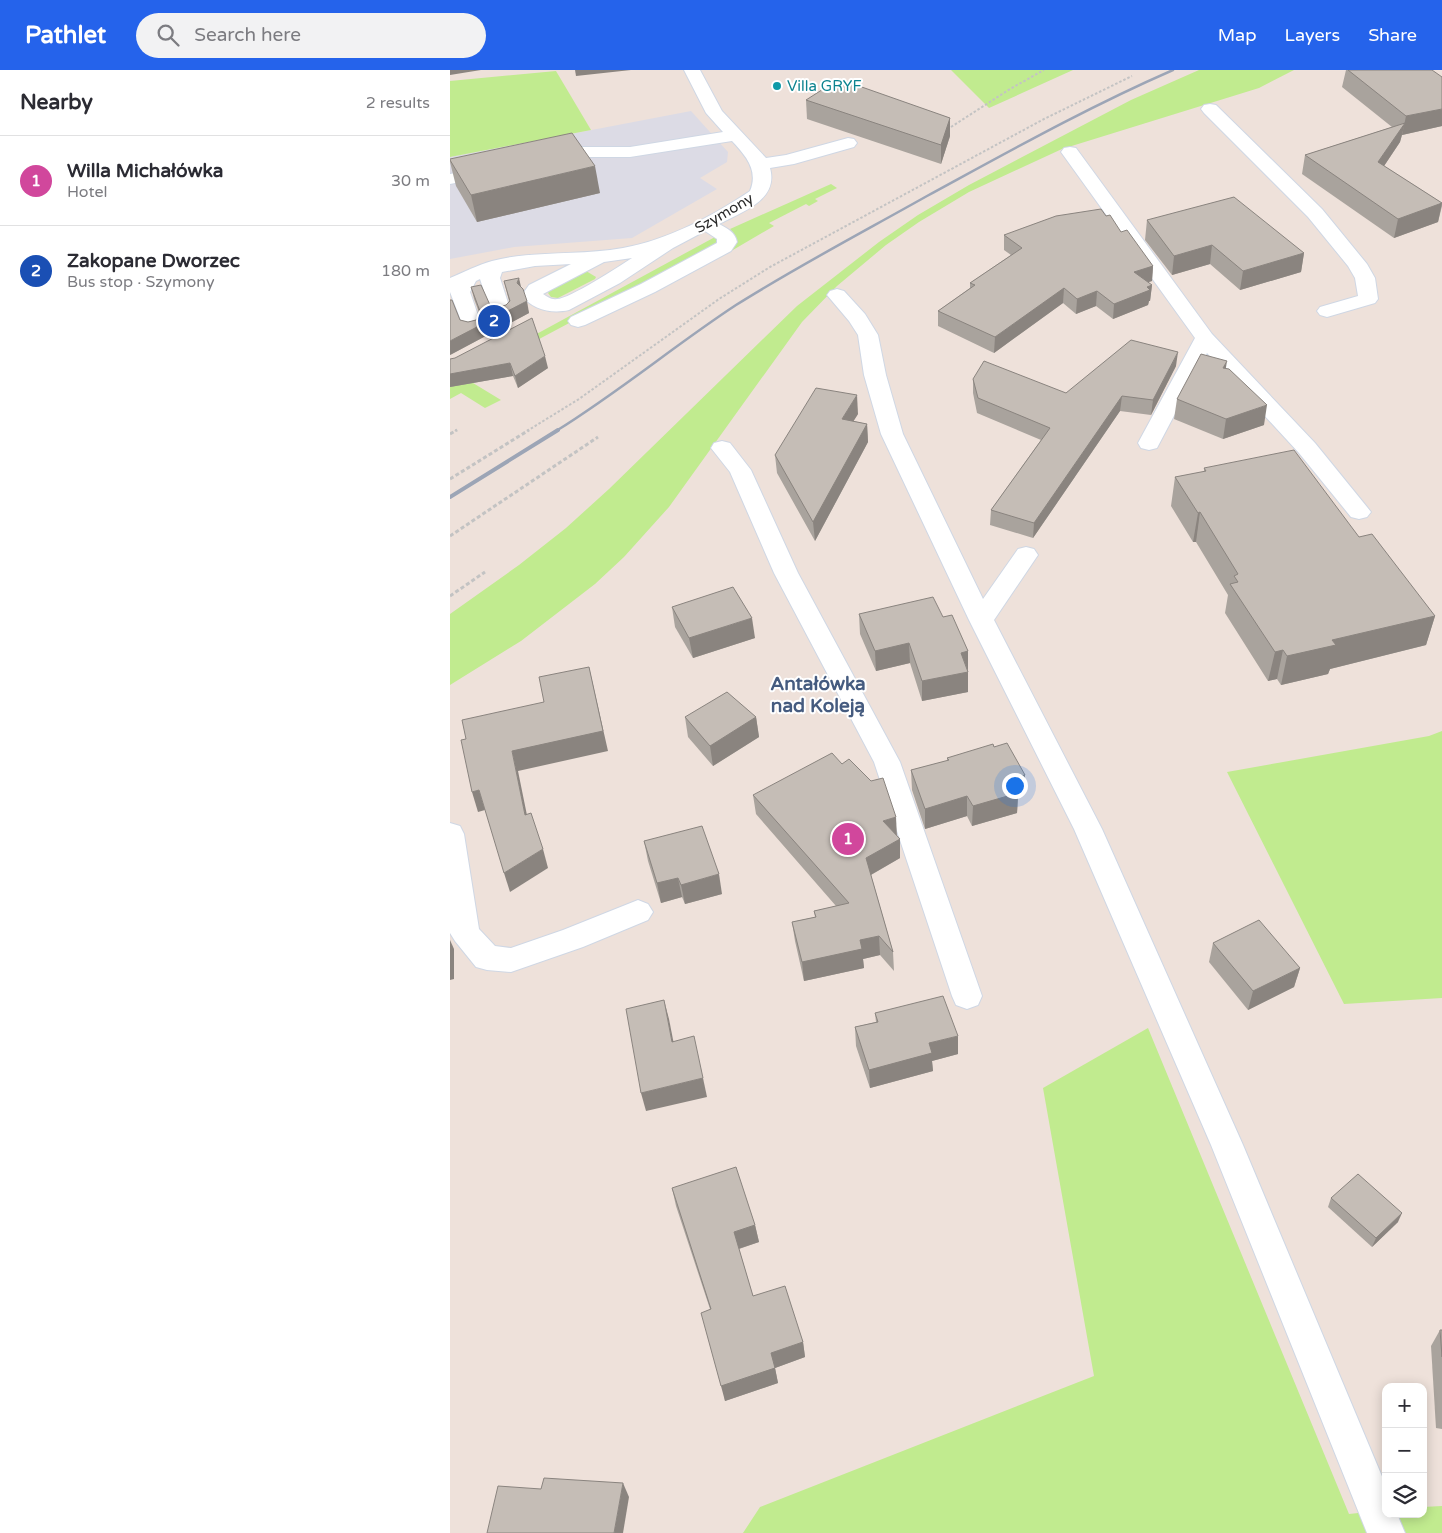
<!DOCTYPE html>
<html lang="en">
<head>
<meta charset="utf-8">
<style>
	body { margin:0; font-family:"Varela Round",sans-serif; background:#f2f2f3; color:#2b2b33 }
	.controls { position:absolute; right:15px; bottom:15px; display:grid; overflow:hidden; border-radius:10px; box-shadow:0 2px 12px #0003 }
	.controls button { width:45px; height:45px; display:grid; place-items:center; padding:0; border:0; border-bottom:1px solid #e1e1e2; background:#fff; color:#2b2b33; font:25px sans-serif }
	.you { position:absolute; left:564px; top:715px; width:18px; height:18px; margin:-12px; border:4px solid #fff; border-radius:50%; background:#1a73e8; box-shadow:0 0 0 8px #1a73e833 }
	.badge { display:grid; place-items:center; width:32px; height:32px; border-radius:50%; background:#2563eb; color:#fff; font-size:16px; font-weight:700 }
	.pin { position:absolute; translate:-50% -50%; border:2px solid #fff; box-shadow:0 1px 5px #0006 }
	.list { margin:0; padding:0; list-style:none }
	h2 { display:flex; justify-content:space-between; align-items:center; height:65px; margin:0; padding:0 20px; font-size:21px }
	h2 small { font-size:16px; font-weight:400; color:#7c7c81 }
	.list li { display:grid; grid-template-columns:32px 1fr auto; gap:15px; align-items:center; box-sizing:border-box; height:90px; padding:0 20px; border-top:1px solid #e1e1e2 }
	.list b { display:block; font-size:19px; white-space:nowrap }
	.list p { margin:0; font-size:16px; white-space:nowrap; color:#7c7c81 }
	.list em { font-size:16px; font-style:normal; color:#7c7c81 }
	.icon { flex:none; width:28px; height:28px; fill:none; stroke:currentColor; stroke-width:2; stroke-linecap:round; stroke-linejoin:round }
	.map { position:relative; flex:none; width:992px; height:1463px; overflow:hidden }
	header { display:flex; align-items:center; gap:30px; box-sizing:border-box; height:70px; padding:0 25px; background:#2563eb; color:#fff }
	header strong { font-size:24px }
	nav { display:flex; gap:28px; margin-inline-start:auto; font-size:18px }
	.search { width:350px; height:45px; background:#f2f2f3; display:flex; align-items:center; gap:12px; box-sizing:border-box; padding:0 18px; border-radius:28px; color:#7c7c81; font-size:19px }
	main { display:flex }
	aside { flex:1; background:#fff }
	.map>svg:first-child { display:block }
</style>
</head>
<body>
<header>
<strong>Pathlet</strong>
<div class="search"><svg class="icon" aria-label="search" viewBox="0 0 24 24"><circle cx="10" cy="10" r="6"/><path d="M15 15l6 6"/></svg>Search here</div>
<nav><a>Map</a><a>Layers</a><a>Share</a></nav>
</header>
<main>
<aside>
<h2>Nearby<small>2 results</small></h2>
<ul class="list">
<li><span class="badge" style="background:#d1479c">1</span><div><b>Willa Michałówka</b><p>Hotel</p></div><em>30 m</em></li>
<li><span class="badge" style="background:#1a4fb4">2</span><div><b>Zakopane Dworzec</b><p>Bus stop · Szymony</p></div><em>180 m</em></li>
</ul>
</aside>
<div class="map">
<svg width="992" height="1463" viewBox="0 0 992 1463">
	<rect width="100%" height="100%" fill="#eee1da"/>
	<path fill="#dcdbe5" d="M241,41L278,82L277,92L250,108L267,119L182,168L64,177L0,189V87Z"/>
	<g fill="#c1eb8f">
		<path d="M501,0H623L539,38Z"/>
		<path d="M749,0H844L809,18L612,79L519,122L469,152L436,175L387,216L352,252L219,437L174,487L145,514L71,571L0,615V544L69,495L116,458L159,419L347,236L429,172L468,145L519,115L681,30Z"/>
		<path d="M106,1L141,60L0,87V11Z"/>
		<path d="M381,114L387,118L365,129L368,131L359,136L356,134L319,153L324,156L271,187L259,191L286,175L285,165L280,159Z"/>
		<path d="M265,167L267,168L268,172L264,176L61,284L23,313L51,330L35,338L11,323L0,329V311Z"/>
		<path d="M136,201L146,207L145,209L108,228L101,227L98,223L100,220Z"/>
		<path d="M992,661V928L894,934L777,702L979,666Z"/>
		<path d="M698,958L899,1444L936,1440V1444H973V1437L992,1436V1463H293L310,1437L644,1306L593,1018Z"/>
	</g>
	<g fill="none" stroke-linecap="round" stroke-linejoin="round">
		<g stroke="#cfd7e4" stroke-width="2">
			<g id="minor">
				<path d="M234,0H250L272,41L316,88L336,85L398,68L404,69L407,73L404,77L344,94L320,98C329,130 292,142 269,154C278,159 285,162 287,172L281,181L205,222L135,255L128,257L121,255L118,251L121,247L191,214L267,173V169L255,161L223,178L170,213L119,240C102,244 82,240 72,225L79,215L121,194L85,196L52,202L50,208L61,242L58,246L51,248L44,246L41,242L30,209L26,211L20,222L32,257L29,261L22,263L15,261L0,222V208C12,203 30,194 42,191C84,180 130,186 173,178C217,170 263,146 300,121C309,100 295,85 282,71L180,87H129L98,94L92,93L89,89L92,85L129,77H180L273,62L256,43ZM182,188C170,196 119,229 107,229C101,230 98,227 93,224L154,192Z"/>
				<path d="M760,34L766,35L872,139L917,194L925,208L928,229L925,233L877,247L870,245L867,241L870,237L908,226L905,208L898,196L858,147L754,43L751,39L754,35Z"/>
				<path d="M620,77L626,78L762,264L865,373L917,437L921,442L917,447L909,449L901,447L849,383L757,283L707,378L699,380L691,378L688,373L745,268L611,82L614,78Z"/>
				<path d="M41,96L47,97L50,101L47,105L0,114V104Z"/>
				<path d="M387,219L394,221L415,244L428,265L436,305L453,364L533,529L568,479L576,477L584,479L588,485L544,550L652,759L793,1075L936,1416V1444H947L955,1463H917L761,1075L624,759L519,550L431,364L414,305L408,265L399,251L377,225L380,221Z"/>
				<path d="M272,371L280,373L301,400L348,503L450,692L532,926L528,935L517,939L506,935L502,926L424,692L324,503L280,402L261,378L264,373Z"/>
				<path d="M0,753L10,756L14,764L29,859L45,876L61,878L113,860L188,830L198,834L203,842L198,850L133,877L61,902L37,900L26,897L5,871L0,863Z"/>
			</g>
		</g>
		<g stroke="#c3c3c3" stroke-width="2" stroke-dasharray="2.5 2" stroke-linecap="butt">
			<path d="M501,57L560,19L594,0"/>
			<path d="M5,361L8,359"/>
			<path d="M77,361L129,329L269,229L320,197L594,49L682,6"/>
		</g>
		<g stroke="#c3c3c3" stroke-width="3" stroke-dasharray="4 2.5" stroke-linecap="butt">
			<path d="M0,364L7,360"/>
			<path d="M0,409L79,360"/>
			<path d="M0,466L148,367"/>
			<path d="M0,526L35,502"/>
		</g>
		<use href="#minor" fill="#fff" fill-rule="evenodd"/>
		<path stroke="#9ca5b6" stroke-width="2.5" d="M106,361C169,322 225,275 286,235C348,196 413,162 477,126C558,82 638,37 723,0"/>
		<path stroke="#9ca5b6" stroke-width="4" d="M0,427L108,360"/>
	</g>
	<g fill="#a9a39d">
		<path d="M896,0H982L992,56L952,65L950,72L934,96L992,133V136L988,152L944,168L852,104L855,85L942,57L892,17Z"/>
		<path d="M356,30L500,48V66L491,94L357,49Z"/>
		<path d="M0,89L150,123L27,152L6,116L0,92Z"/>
		<path d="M656,146L703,196L702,211L698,212L702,215L700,231H699L698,235L663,249L646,236L626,244L613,233L544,283L488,256V241L520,218V213L561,185L554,180V165Z"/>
		<path d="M697,150L854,183L851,202L790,220L760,194L722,205L695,170Z"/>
		<path d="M54,211L71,217L79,243L0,285L10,250L18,252L26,250L30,245L24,229L21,217L40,235L49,237L56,235L59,231Z"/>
		<path d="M0,289L98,298L68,318L63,306L0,317Z"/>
		<path d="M726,296L701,345L670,341L583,468L540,455L541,440L591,370L527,343L523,323V309L616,323Z"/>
		<path d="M776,299L814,355L773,369L724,349L727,329Z"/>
		<path d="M408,344L403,351L417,354L418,372L365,471L327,403L325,385Z"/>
		<path d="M754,398L909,467L985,546L976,575L880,599L878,604L831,615L827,609L818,611L775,543L778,525L746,472H743L721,436L725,407L754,402Z"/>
		<path d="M222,537L305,568L243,588L225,557Z"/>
		<path d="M409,544L493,547L518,581V622L472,631L460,593L426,601L410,564Z"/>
		<path d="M235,647H306L309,667L263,696L238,667Z"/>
		<path d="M544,677L575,705L574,725L568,726L567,743L522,756L517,746L475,759L462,720L461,700L497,691V688Z"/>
		<path d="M303,725L447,766L450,769V788L421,805L443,882L444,901L430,885L413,889L414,898L354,911L345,871L342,852L365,847L364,841L386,836L306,744Z"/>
		<path d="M194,771L272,824L235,834L232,827L211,833L198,791Z"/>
		<path d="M763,873L850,898L844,917L798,940L759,892Z"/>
		<path d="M425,943L508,984L482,991L483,1001L420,1018L406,976L405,957L426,952Z"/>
		<path d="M222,1118L305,1155L309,1172L289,1179L303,1226L353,1272L355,1287L325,1298L328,1313L275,1331L260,1239L226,1136Z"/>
		<path d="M881,1128L948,1152L922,1177L878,1137Z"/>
		<path d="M990,1260L992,1261V1359L986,1358L981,1276Z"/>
	</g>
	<g fill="#8a847f">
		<path d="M0,0H31L0,5Z"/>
		<path d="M125,0H181L126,6Z"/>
		<path d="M992,39V56L952,65L956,46Z"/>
		<path d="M500,48V66L491,94V75Z"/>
		<path d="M955,53L950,72L924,111L928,92Z"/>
		<path d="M145,96L150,123L27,152L21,125Z"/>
		<path d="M992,133L988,152L944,168L948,149Z"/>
		<path d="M762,175L760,194L722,205L724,186Z"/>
		<path d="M854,183L851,202L790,220L793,201Z"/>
		<path d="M703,196L702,211L683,217L684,202Z"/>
		<path d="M69,208L72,221L67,213Z"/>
		<path d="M702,215L700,231H699L698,235L663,249L664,234Z"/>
		<path d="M614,218L613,233L544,283L545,267Z"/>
		<path d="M647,221L646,236L626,244L627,229Z"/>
		<path d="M77,231L79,243L0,285V271Z"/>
		<path d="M728,282L726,296L701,345L703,330Z"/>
		<path d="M95,286L98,298L68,318L65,306Z"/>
		<path d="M777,291L774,310L773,298Z"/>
		<path d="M60,293L63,306L0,317V304Z"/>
		<path d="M407,325L408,344L393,368L392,349Z"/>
		<path d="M672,326L670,341L583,468L584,453Z"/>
		<path d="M817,335L814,355L773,369L776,349Z"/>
		<path d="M417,354L418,372L365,471L363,452Z"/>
		<path d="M750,442L746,472H743L748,443Z"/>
		<path d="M985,546L976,575L880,599L878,604L831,615L837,586L882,570Z"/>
		<path d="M302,548L305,568L243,588L239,568Z"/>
		<path d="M459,573L460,593L426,601L425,581Z"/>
		<path d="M833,580L827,609L818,611L825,582Z"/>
		<path d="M518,581V601L511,583Z"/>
		<path d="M139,597L158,681L68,701L81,765L75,745L62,681Z"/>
		<path d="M518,602V622L472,631V611Z"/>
		<path d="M306,647L309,667L263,696L260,676Z"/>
		<path d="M575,705L574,725L568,726L567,743L522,756L523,736L560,709Z"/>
		<path d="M29,720L35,740L28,742L22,722Z"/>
		<path d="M517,726V746L475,759V739Z"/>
		<path d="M446,747L447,767L433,751Z"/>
		<path d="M450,769V788L417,807L416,788Z"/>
		<path d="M93,779L98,798L60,822L54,803Z"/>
		<path d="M269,804L272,824L235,834L231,815Z"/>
		<path d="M228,808L232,827L211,833L207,813Z"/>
		<path d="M429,866L430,885L413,889L414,898L354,911L352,892L410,870Z"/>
		<path d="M0,870L4,879V909L0,910Z"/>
		<path d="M850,898L844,917L798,940L803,921Z"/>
		<path d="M214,930L219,949L227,990L222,972Z"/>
		<path d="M508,966V984L482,991L483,1001L420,1018L419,1000L479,973Z"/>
		<path d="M253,1008L257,1027L196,1041L191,1023Z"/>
		<path d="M952,1143L948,1152L922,1177L926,1168Z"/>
		<path d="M305,1155L309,1172L288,1179L284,1162Z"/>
		<path d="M353,1272L355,1287L325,1298L328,1313L275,1331L271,1316L321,1283Z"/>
		<path d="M173,1413L179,1427L173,1463H164Z"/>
	</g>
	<g fill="#c5bdb6" stroke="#8a847f">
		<path d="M898,0H982L992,7V39L956,46Z"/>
		<path d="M389,9L500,48L491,75L356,30Z"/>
		<path d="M955,53L928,92L992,133L948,149L855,85Z"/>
		<path d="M122,63L145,96L21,125L0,90V89Z"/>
		<path d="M784,127L854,183L793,201L762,175L724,186L697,150Z"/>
		<path d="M651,139L656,146L660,145L671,162L677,160L703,196L684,202L702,215L697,217L700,220L664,234L647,221L627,229L614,218L545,267L488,241L525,215L520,213L572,178L554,165L606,146Z"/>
		<path d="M69,208L67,213L73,219L77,231L0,271V230H2L10,250L18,252L26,250L31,244L21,217L31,215L40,235L49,237L56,235L60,231L54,211Z"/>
		<path d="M82,248L95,286L65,306L60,293L0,304V289L5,288Z"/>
		<path d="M681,270L728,282L703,330L672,326L584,453L541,440L600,358L528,328L523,309L534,291L616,323Z"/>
		<path d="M751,284L777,291L773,298L779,299L817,335L776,349L727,329Z"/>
		<path d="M366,318L407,325L392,349L417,354L363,452L325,385Z"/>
		<path d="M844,380L909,467L922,464L985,546L882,570L886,575L837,586L833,580L825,582L780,514L788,512L784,506L788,504L750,442L748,443L725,407L756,401L754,398Z"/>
		<path d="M283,517L302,548L239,568L222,537Z"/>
		<path d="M483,527L493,547L502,545L518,581L511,583L518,602L472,611L459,573L425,581L409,544Z"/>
		<path d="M139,597L153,661L62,681L75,745L81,743L93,779L54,803L29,720L22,722L11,670L16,669L12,650L94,632L89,607Z"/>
		<path d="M277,622L306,647L260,676L235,647Z"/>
		<path d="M557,673L575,705L560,709L568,723L523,736L517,726L475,739L461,700L499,690L497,688L543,674L544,677Z"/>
		<path d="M382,683L392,694L399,689L421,711L433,708L446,747L433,751L450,769L416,788L443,882L429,866L410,870L412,879L352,892L342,852L366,847L364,841L399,833L303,725Z"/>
		<path d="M252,756L269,804L231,815L228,808L207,813L194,771Z"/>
		<path d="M809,850L850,898L803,921L763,873Z"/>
		<path d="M493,926L508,966L479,973L482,983L419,1000L405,957L428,952L425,943Z"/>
		<path d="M214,930L222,972L244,966L253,1008L191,1023L176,939Z"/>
		<path d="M286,1097L305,1155L284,1162L303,1226L335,1216L353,1272L321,1283L325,1298L271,1316L251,1243L261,1239L222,1118Z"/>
		<path d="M908,1104L952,1143L926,1168L881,1128Z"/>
		<path d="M990,1260H992V1287Z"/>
		<path d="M94,1408L173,1413L164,1463H37L48,1416L91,1419Z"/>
	</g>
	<circle fill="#0f9aa8" stroke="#fff" stroke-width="2" cx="327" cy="16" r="5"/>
	<g text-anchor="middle" stroke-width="4" stroke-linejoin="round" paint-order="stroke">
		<g font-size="15" fill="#0d838f" stroke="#fff" text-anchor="start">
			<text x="337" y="21">Villa GRYF</text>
		</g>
		<g font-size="15" fill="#2a2a2a" stroke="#fff">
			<text transform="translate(274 143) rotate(-30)" y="5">Szymony</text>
		</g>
		<g font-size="19" font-weight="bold" fill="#455b7f" stroke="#fff">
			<text x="368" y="620">Antałówka<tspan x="368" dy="22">nad Koleją</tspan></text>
		</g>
	</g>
</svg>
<div class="controls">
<button>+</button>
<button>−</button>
<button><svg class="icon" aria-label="layers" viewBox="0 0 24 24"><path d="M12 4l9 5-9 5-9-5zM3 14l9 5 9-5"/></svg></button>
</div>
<div class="you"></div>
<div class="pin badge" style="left:398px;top:769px;background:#d1479c">1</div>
<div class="pin badge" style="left:44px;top:251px;background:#1a4fb4">2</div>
</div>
</main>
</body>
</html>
